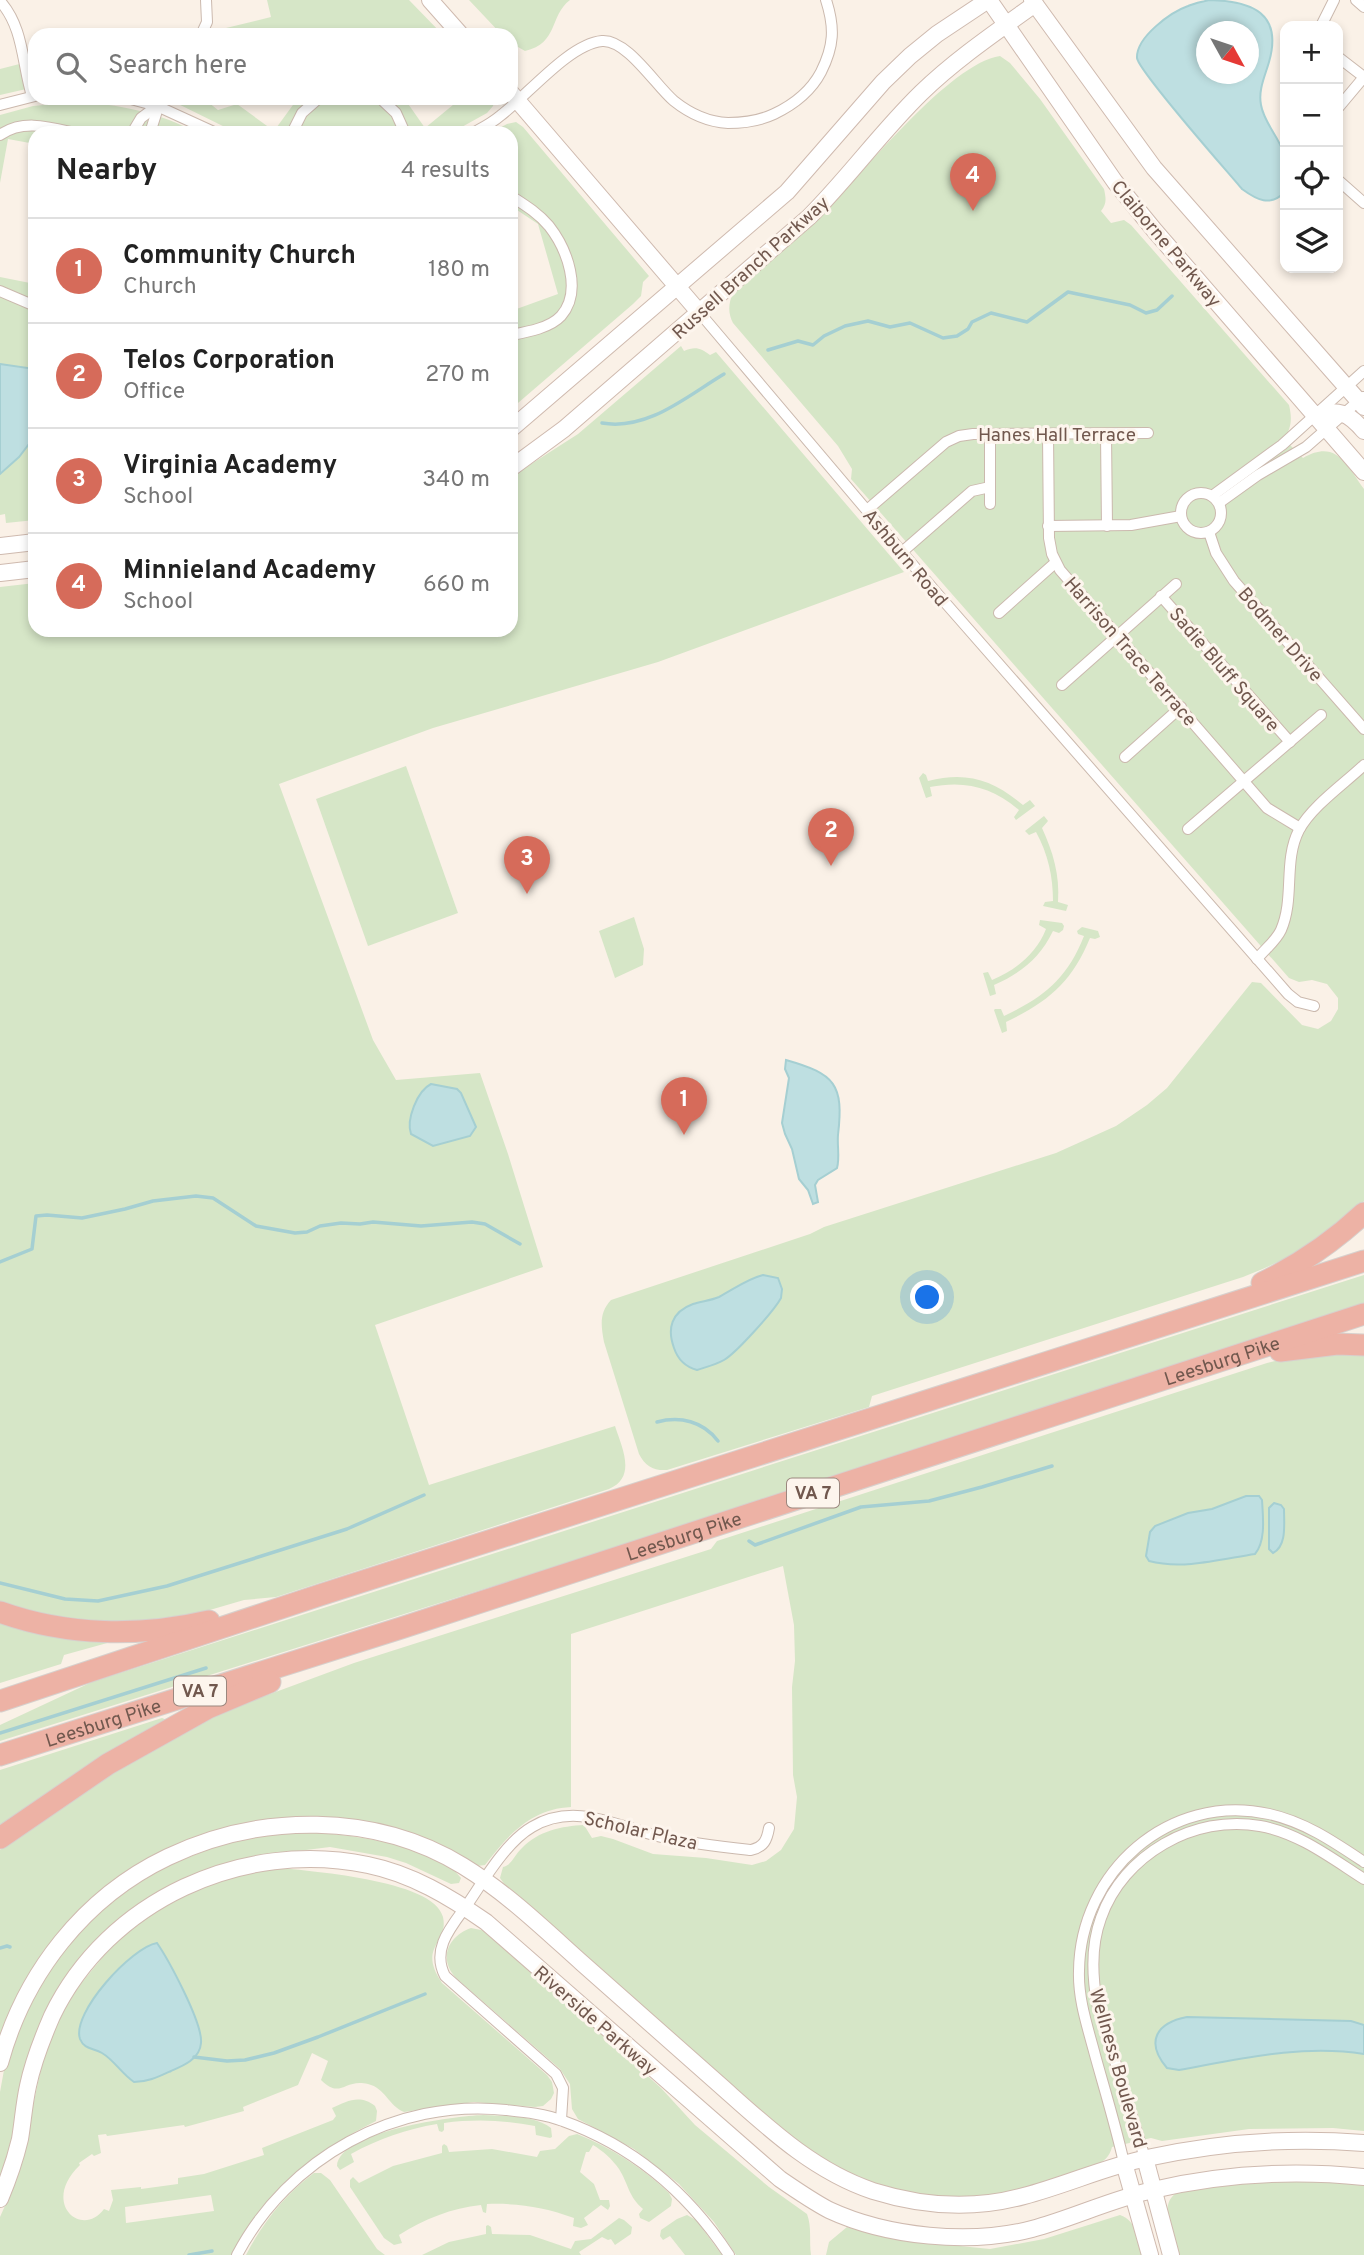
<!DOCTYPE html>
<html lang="en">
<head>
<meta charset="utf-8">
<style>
	body { margin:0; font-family:Overpass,sans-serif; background:#f6f6f6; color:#222 }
	.controls { position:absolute; right:21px; top:21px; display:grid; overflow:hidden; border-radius:14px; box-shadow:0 4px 10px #0003 }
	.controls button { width:63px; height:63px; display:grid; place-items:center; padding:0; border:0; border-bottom:2px solid #e0e0e0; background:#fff; color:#222; font:35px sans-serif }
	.compass { position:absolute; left:1196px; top:21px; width:63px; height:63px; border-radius:50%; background:#fff; box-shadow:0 4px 10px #0003; rotate:130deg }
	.you { position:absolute; left:928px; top:1298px; width:24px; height:24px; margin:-18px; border:5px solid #fff; border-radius:50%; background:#1a73e8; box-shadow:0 0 0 10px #1a73e833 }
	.badge { display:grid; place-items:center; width:46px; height:46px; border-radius:50%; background:#d66b5a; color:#fff; font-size:23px; font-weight:700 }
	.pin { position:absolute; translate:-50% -58px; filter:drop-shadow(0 2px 4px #0008) }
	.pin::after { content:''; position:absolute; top:37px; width:24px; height:21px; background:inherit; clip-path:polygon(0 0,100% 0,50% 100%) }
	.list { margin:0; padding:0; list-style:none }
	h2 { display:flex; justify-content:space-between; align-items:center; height:91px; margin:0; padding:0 28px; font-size:30px }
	h2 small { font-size:23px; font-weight:400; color:#767676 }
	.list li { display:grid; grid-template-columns:46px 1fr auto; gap:21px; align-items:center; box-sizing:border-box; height:105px; padding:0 28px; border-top:2px solid #e0e0e0 }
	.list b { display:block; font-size:26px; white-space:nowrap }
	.list p { margin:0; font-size:23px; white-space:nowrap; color:#767676 }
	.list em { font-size:23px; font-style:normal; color:#767676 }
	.icon { flex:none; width:38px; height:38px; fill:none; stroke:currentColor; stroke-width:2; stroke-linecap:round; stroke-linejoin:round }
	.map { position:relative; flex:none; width:1364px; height:2255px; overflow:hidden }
	.search { position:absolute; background:#fff; box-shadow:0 4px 10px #0003; left:28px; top:28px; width:490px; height:77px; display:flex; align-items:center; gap:18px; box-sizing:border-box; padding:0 24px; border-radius:21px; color:#767676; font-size:26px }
	.panel { position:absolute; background:#fff; box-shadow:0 4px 10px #0003; left:28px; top:126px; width:490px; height:511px; border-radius:21px }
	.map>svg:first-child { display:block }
</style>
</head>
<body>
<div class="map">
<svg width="1364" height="2255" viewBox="0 0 1364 2255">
	<rect width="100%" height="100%" fill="#faf1e7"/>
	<g fill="#d6e6c7" fill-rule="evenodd">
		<path d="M267,0H409L443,35H372L320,29L319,35H233L226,28L271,17Z"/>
		<path d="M469,0H570C549,16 559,43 525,51L511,43V35H502Z"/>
		<path d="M1000,56L1010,63L1040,99L1104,189C1106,198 1107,204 1101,211L1111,223L1124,220L1131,225L1289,405C1292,418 1292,427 1284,439L1303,458C1336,439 1346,464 1364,489V1201C1331,1236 1287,1260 1243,1277L872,1396L869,1407L667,1470C654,1471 645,1466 639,1454L604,1342C601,1325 599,1313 611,1300L810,1234L824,1227L1056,1153L1116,1126L1147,1105L1167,1088L1252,982L1261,983L1302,1025L1318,1029L1331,1021L1338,1009V998L1327,984L1312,980L1299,982L1289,978L851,479L852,469L838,446L733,323C728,313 728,304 733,293C764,266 796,240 825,211C863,173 950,63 1000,56Z"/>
		<path d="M35,60V87L0,95V69Z"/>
		<path d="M166,98H203L218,110L237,104L274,131L298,98H404L425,128L459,100L458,98H495L493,106L487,113L451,133H237Z"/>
		<path d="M75,102C118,104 159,112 197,133H35V144L8,139L0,183V115L33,106Z"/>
		<path d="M516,122L523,127L649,276L643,282L641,296L633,304L511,409V311L558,294L538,224L511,206V133H490L507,124Z"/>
		<path d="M0,277L35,284V369L0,364Z"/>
		<path d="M681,346L684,351C695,346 701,348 710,355L716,352L904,572L658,662L433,728L279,784L373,1040L396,1080L480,1073L508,1154L543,1267L375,1325L429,1485L615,1426C622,1448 637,1477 609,1489L276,1597L244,1600L203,1612L134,1622H68L0,1603V587L35,583V630H511V477L578,434Z"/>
		<path d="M35,436V520L6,523L5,514L0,515V474L19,457Z"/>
		<path d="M406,766L458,913L368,946L316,799Z"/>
		<path d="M923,773L926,775L928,781C967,771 993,780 1023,805L1030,800L1035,806L1016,820L1014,817L1019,810C992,787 965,780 930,787L932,796L926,798L919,778Z"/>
		<path d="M1044,816L1048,821L1042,828C1053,852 1060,875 1058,902L1068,905L1066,911L1043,906L1045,902L1053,901C1053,876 1048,854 1036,832L1029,835L1025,831Z"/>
		<path d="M634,917L644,949L643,965L615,978L599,931Z"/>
		<path d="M1040,920L1062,923L1064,926L1063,930L1059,933L1053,931C1040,958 1021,973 994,985L996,994L990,996L983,973L988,972L992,980C1017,969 1036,954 1046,929L1039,925Z"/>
		<path d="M1082,927L1098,931L1100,937L1095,939L1090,938C1072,982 1048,1002 1006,1022L1007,1031L1002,1033L994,1010L995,1009H1001L1004,1016C1044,997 1067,979 1084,936L1078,934L1077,931Z"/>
		<path d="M1364,1275V1303L691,1524L0,1741V1725L92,1682Z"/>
		<path d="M1364,1351V2131L1333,2128L1249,2129L1162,2141L1151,2138L1112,2147C1108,2166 1086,2168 1070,2174C1056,2179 1043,2185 1029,2188C948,2210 862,2191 796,2141L505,1885L500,1878L503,1867C512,1865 515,1854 522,1848C538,1831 562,1826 584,1825L592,1838L601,1836L613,1839L653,1854L706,1858L752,1865L766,1861L781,1850L794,1829L797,1797L793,1775L792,1687L795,1661L794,1625L783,1566L571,1634V1807C531,1809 508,1835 485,1865L477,1866L439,1847L289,1818L243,1824L190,1840L81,1909L49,1945L38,1961L14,2003L0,2037V1850L108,1774L197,1724L235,1707L354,1663L711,1549L717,1541L1267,1363L1311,1352Z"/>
		<path d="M0,1621L118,1640L64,1655L61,1664L0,1683Z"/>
		<path d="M162,1718L167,1720L0,1831V1770Z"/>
		<path d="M308,1832C347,1834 438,1845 461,1878L459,1883L451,1884L406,1863L387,1857L330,1847L251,1857L218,1865L154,1894L118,1920L80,1960L16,2121L0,2181V2092L4,2070L29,2001L56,1958L98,1911L157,1870L222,1844L264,1835Z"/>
		<path d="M272,1867C305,1871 434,1879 443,1917C449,1944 417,1946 442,1983L547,2075L552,2082L554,2093L551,2099L543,2106L535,2107L474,2102L404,2112C389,2106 385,2088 368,2084C344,2078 341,2100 321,2080L328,2061L312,2053L298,2085L243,2107L244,2111L185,2127L184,2125L107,2136L106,2134L98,2135L101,2153L94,2156L92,2154L79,2163L80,2165C40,2203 82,2239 104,2209L109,2211L113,2200L111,2190L141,2187V2189L178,2184V2178L204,2174L264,2155L262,2148L333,2120L336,2116L332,2108C347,2101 360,2094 375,2106L377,2111L376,2121C313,2152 265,2193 231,2255H0V2217L16,2181L21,2162L43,2059L62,2013L79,1986L115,1942L144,1918L184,1894L234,1875ZM211,2195L214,2211L126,2223L125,2207Z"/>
		<path d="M471,1928L486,1931L661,2088L695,2125L769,2187L807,2214C812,2227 809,2241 811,2255H736L714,2222L679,2184L634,2149L578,2119L572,2109L570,2084L560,2069L456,1978C438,1959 448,1936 471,1928Z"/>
		<path d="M483,2115C503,2116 534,2115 551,2128L552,2137L550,2138L536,2135L535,2126C505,2120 474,2119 444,2123V2130L442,2132L439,2131L437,2124C407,2129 378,2139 351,2154L354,2162L340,2170L337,2166C339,2131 455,2116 483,2115Z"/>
		<path d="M577,2134C610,2147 643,2168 669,2193L672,2199L671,2206L649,2222L640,2218L639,2214L643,2209C628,2196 629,2185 619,2169C612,2159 603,2151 593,2145L589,2152H586L580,2172L594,2184L600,2200H609L610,2206L608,2210L601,2205L584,2218L588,2225L581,2228L573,2226L574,2218C545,2207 518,2203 487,2204L486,2213L483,2212L481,2205C452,2208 424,2219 399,2235L402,2243L394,2245L384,2238L350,2187V2180L353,2177L359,2183L393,2166L442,2153V2146L444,2144L447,2146L449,2152L492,2149L537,2157L540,2151L555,2149L569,2136Z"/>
		<path d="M314,2173H321L330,2180L377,2249L385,2255H246C262,2224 285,2194 314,2173Z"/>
		<path d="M1289,2180L1364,2182V2255H1179C1174,2237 1156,2204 1178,2192L1230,2184Z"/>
		<path d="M687,2215L696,2220L722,2255H685L670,2236L663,2240L660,2236L661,2230L677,2219Z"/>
		<path d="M1120,2215C1137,2221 1138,2239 1142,2255H826L829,2242L847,2227L910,2241L990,2249L1044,2239Z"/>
		<path d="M619,2218L624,2220L632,2227L631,2234L615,2245L611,2239L608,2240L602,2237L579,2252L581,2255H422L449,2242L486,2234V2226L488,2225L491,2227L492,2234L530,2235L571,2249L575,2241L591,2239Z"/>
	</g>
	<g fill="#bedfe1" stroke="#a5cfd2" stroke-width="2" fill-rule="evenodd">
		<path d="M1209,0C1252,1 1283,13 1269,62C1265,76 1258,90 1261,105C1264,123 1279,137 1284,154C1288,165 1285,180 1285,192C1270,207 1257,200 1242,189C1227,171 1139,72 1137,58C1136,37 1171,12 1188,6C1195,3 1202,2 1209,0ZM1206,32H1248V74H1206Z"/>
		<path d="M0,364L35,369V436L19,457L0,474Z"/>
		<path d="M786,1060C835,1074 844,1084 838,1135C837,1146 840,1157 837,1168L818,1180L815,1185L818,1202L813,1204L808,1190L799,1179L792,1149L785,1134L782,1123L789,1078L785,1069Z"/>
		<path d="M431,1084L457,1089L461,1093L476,1127L470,1136L433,1146L411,1134C406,1120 417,1091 431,1084Z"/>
		<path d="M763,1275L778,1278L782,1289L781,1298C774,1311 736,1353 724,1360C715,1365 706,1367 697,1370C686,1367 678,1360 674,1348C667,1329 671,1312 693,1304C701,1301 710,1301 719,1297C734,1289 747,1279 763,1275Z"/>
		<path d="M1246,1496H1259L1262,1500C1263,1517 1266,1541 1255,1554C1222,1559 1183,1570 1149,1561L1146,1556L1150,1532L1155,1526L1188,1513L1212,1509Z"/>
		<path d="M1274,1503L1281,1505L1284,1509C1284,1524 1287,1546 1273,1553L1269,1549V1508Z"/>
		<path d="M157,1943C168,1959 203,2023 201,2043C200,2059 183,2066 171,2071C158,2077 148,2082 134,2082C122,2074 114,2060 102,2053C93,2048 84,2049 80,2039C71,2013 132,1947 157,1943Z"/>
		<path d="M1187,2017L1351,2021L1364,2025V2054C1302,2044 1240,2059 1179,2070L1167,2068C1145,2042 1156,2023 1187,2017Z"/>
	</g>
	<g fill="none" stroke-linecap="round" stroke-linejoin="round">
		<g stroke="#a5cfd2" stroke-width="3.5">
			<path d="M768,350L798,341L813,345L824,336L845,326L868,321L890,327L910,323L943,338L957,336L968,329L972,322L991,313L1027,322L1068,292L1130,305L1146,313L1157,310L1172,296"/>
			<path d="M602,423C648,431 687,396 724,374"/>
			<path d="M0,1262L32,1249L36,1216L47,1215L82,1218L125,1209L153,1201L196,1196L213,1198L256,1226L295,1233L307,1232L320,1226L341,1223L360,1224L373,1222L421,1226L472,1222L485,1224L520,1244"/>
			<path d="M657,1422C680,1416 703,1421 718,1441"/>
			<path d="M749,1541L755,1545L861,1507L929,1501L982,1487L1052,1466"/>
			<path d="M0,1583L65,1599L98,1601L167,1586L347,1529L424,1495"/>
			<path d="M0,1733L206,1668"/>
			<path d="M0,1948L7,1946L10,1947"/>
			<path d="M194,2057L227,2061L245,2060L274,2053L318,2037L425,1994"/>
			<path d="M189,2255L212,2251"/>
		</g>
		<g stroke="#cbb9ae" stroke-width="12">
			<g id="street">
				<path d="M1356,0L1364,7"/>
				<path d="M0,1C24,28 22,64 32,96"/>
				<path d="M1321,26L1334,0"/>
				<path d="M201,35L207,22L206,0"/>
				<path d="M1338,57L1364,77L1338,108"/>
				<path d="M127,98L157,106L216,133"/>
				<path d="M380,98L396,113L405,133"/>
				<path d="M0,105L35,96"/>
				<path d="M132,133L141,118L157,106"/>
				<path d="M150,133L161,98"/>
				<path d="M292,133L302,113L319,98"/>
				<path d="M473,133C482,128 492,123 500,116C527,96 569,44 602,41C627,39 656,86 674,101C689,113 708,122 728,123C744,123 759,121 774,114C793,105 811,91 821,72C834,46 835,28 826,0"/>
				<path d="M0,135C23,119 49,127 75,133"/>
				<path d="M1338,180L1364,203"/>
				<path d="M511,196C525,205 538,213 549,226C567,249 583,291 561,316C550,328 527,332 511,335"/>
				<path d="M0,291L35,306"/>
				<path d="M699,312L935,591L1288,994L1298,1002L1314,1006"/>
				<path d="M990,434V504"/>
				<path d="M1048,434L1049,538L1052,554L1060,570L1267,808L1300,828"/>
				<path d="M1106,434L1107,526"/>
				<circle cx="1201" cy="513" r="20"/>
				<path d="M1212,496L1282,445L1364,371"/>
				<path d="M1219,503L1258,475L1306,447L1363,397"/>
				<path d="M867,510L946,442L959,436L973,434L1148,433"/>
				<path d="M1048,526L1131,525L1181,516"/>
				<path d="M1209,532L1216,553L1234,581L1364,729"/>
				<path d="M902,552L972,491L990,487"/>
				<path d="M1161,596L1290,742"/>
				<path d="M999,613L1055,563"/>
				<path d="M1062,685L1176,584"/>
				<path d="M1125,757L1181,707"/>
				<path d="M1188,829L1321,715"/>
				<path d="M1257,959C1265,949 1276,941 1281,930C1295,898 1283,861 1299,830C1312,806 1344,784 1364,765"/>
				<path d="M561,2120L563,2088L556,2074L445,1976C431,1949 451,1927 467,1905C484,1880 506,1842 532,1827C577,1800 621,1829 666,1838C694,1844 723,1847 751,1850C764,1847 767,1840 769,1828"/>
				<path d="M1145,2158L1097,2003C1092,1975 1091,1945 1101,1918C1123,1855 1194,1814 1260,1826C1299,1833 1331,1858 1364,1879"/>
				<path d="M1124,2163C1116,2127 1105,2091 1095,2055C1088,2028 1078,2000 1079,1971C1080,1872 1169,1792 1269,1814C1305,1822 1334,1842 1364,1862"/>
				<path d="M237,2255C288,2158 396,2098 506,2110C525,2112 545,2114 563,2121C633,2146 688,2193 729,2255"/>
			</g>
		</g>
		<g stroke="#cfbaaf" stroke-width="18">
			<g id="secondary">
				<path d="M430,0L461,35"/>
				<path d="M989,0L1115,182L1155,231L1364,472"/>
				<path d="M1032,0L1154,168L1364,407"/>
				<path d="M511,93L699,312"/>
				<path d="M1315,415C1338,409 1348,412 1364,431"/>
				<path d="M511,429L787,192L883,82L910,56L937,34L988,0"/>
				<path d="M511,468L564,429L809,217C848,178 881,132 921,93C955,60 996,32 1035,4"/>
				<path d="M0,546L35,542"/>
				<path d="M0,573L35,569"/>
				<path d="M0,2063C24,1974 84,1897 168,1857C260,1813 375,1812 463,1866C507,1893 544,1929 582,1963C628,2004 675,2045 721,2086C767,2127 813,2171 873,2191C921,2206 974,2210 1024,2196C1066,2185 1105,2167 1147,2158C1220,2142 1289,2137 1364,2143"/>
				<path d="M1145,2158L1171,2255"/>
				<path d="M1124,2163L1150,2255"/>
				<path d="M0,2199C8,2180 15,2160 20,2139C23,2121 24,2104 28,2086C33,2062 42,2039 52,2016C108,1900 243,1839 368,1865C412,1874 450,1897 486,1922L780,2179C796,2190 812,2201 829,2210C887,2237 970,2245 1032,2229C1073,2218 1112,2199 1153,2190C1221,2174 1294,2170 1364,2177"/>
			</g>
		</g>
		<g stroke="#d7d0cd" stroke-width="23">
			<g id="highway">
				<path d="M1262,1283C1301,1264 1333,1242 1364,1213"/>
				<path d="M1280,1351L1337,1344L1364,1345"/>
				<path d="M0,1612C67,1636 140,1637 209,1621"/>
				<path d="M0,1701L320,1595L1364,1261"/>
				<path id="s1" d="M0,1755L401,1628L1364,1314"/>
				<path d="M0,1838L108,1764L208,1708L270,1682"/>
			</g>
		</g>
		<use href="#street" stroke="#fff" stroke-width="10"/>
		<use href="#secondary" stroke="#fff" stroke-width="16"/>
		<use href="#highway" stroke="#edb2a5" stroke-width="21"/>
	</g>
	<g text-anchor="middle" stroke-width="6" stroke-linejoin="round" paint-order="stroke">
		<g fill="#fdf5ed" stroke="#9b877e" stroke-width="2">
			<rect x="787" y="1478.5" width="52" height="29" rx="5"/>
			<rect x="174" y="1676.5" width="52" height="29" rx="5"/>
		</g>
		<g font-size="18" font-weight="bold" fill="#71584e">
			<text x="813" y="1499">VA 7</text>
			<text x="200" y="1697">VA 7</text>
		</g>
		<g font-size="19" fill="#71584e" stroke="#fdf5ed">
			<text transform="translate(1167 243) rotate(50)" y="7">Claiborne Parkway</text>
			<text transform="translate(750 267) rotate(-42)" y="7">Russell Branch Parkway</text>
			<text x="1057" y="441">Hanes Hall Terrace</text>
			<text transform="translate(906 557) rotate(50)" y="7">Ashburn Road</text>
			<text transform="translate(1281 634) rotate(49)" y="7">Bodmer Drive</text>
			<text transform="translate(1131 651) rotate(49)" y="7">Harrison Trace Terrace</text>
			<text transform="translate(1225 669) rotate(49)" y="7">Sadie Bluff Square</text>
			<text dy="7" stroke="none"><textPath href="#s1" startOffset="1284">Leesburg Pike</textPath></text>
			<text dy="7" stroke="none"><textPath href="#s1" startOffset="718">Leesburg Pike</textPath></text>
			<text dy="7" stroke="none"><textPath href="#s1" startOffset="108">Leesburg Pike</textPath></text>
			<text transform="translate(641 1830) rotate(13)" y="7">Scholar Plaza</text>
			<text transform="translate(596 2020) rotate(41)" y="7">Riverside Parkway</text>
			<text transform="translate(1119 2068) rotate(74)" y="7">Wellness Boulevard</text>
		</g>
	</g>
</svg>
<div class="controls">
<button>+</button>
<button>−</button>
<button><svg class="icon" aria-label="locate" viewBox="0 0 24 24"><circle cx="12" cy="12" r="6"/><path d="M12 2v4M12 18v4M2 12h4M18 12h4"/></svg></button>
<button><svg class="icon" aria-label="layers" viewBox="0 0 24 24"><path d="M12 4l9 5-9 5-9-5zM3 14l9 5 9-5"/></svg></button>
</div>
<svg class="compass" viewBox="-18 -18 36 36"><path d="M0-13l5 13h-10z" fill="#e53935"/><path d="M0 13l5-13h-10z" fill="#767676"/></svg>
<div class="you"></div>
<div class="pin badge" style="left:684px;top:1135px">1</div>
<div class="pin badge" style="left:831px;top:866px">2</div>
<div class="pin badge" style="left:527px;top:894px">3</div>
<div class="pin badge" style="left:973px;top:211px">4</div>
<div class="search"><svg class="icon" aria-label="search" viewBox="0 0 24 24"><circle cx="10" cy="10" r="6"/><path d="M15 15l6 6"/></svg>Search here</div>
<section class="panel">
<h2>Nearby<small>4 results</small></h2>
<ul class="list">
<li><span class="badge">1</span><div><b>Community Church</b><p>Church</p></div><em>180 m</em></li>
<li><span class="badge">2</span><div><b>Telos Corporation</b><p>Office</p></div><em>270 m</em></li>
<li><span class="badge">3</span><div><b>Virginia Academy</b><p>School</p></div><em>340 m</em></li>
<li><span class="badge">4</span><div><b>Minnieland Academy</b><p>School</p></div><em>660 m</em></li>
</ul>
</section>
</div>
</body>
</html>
